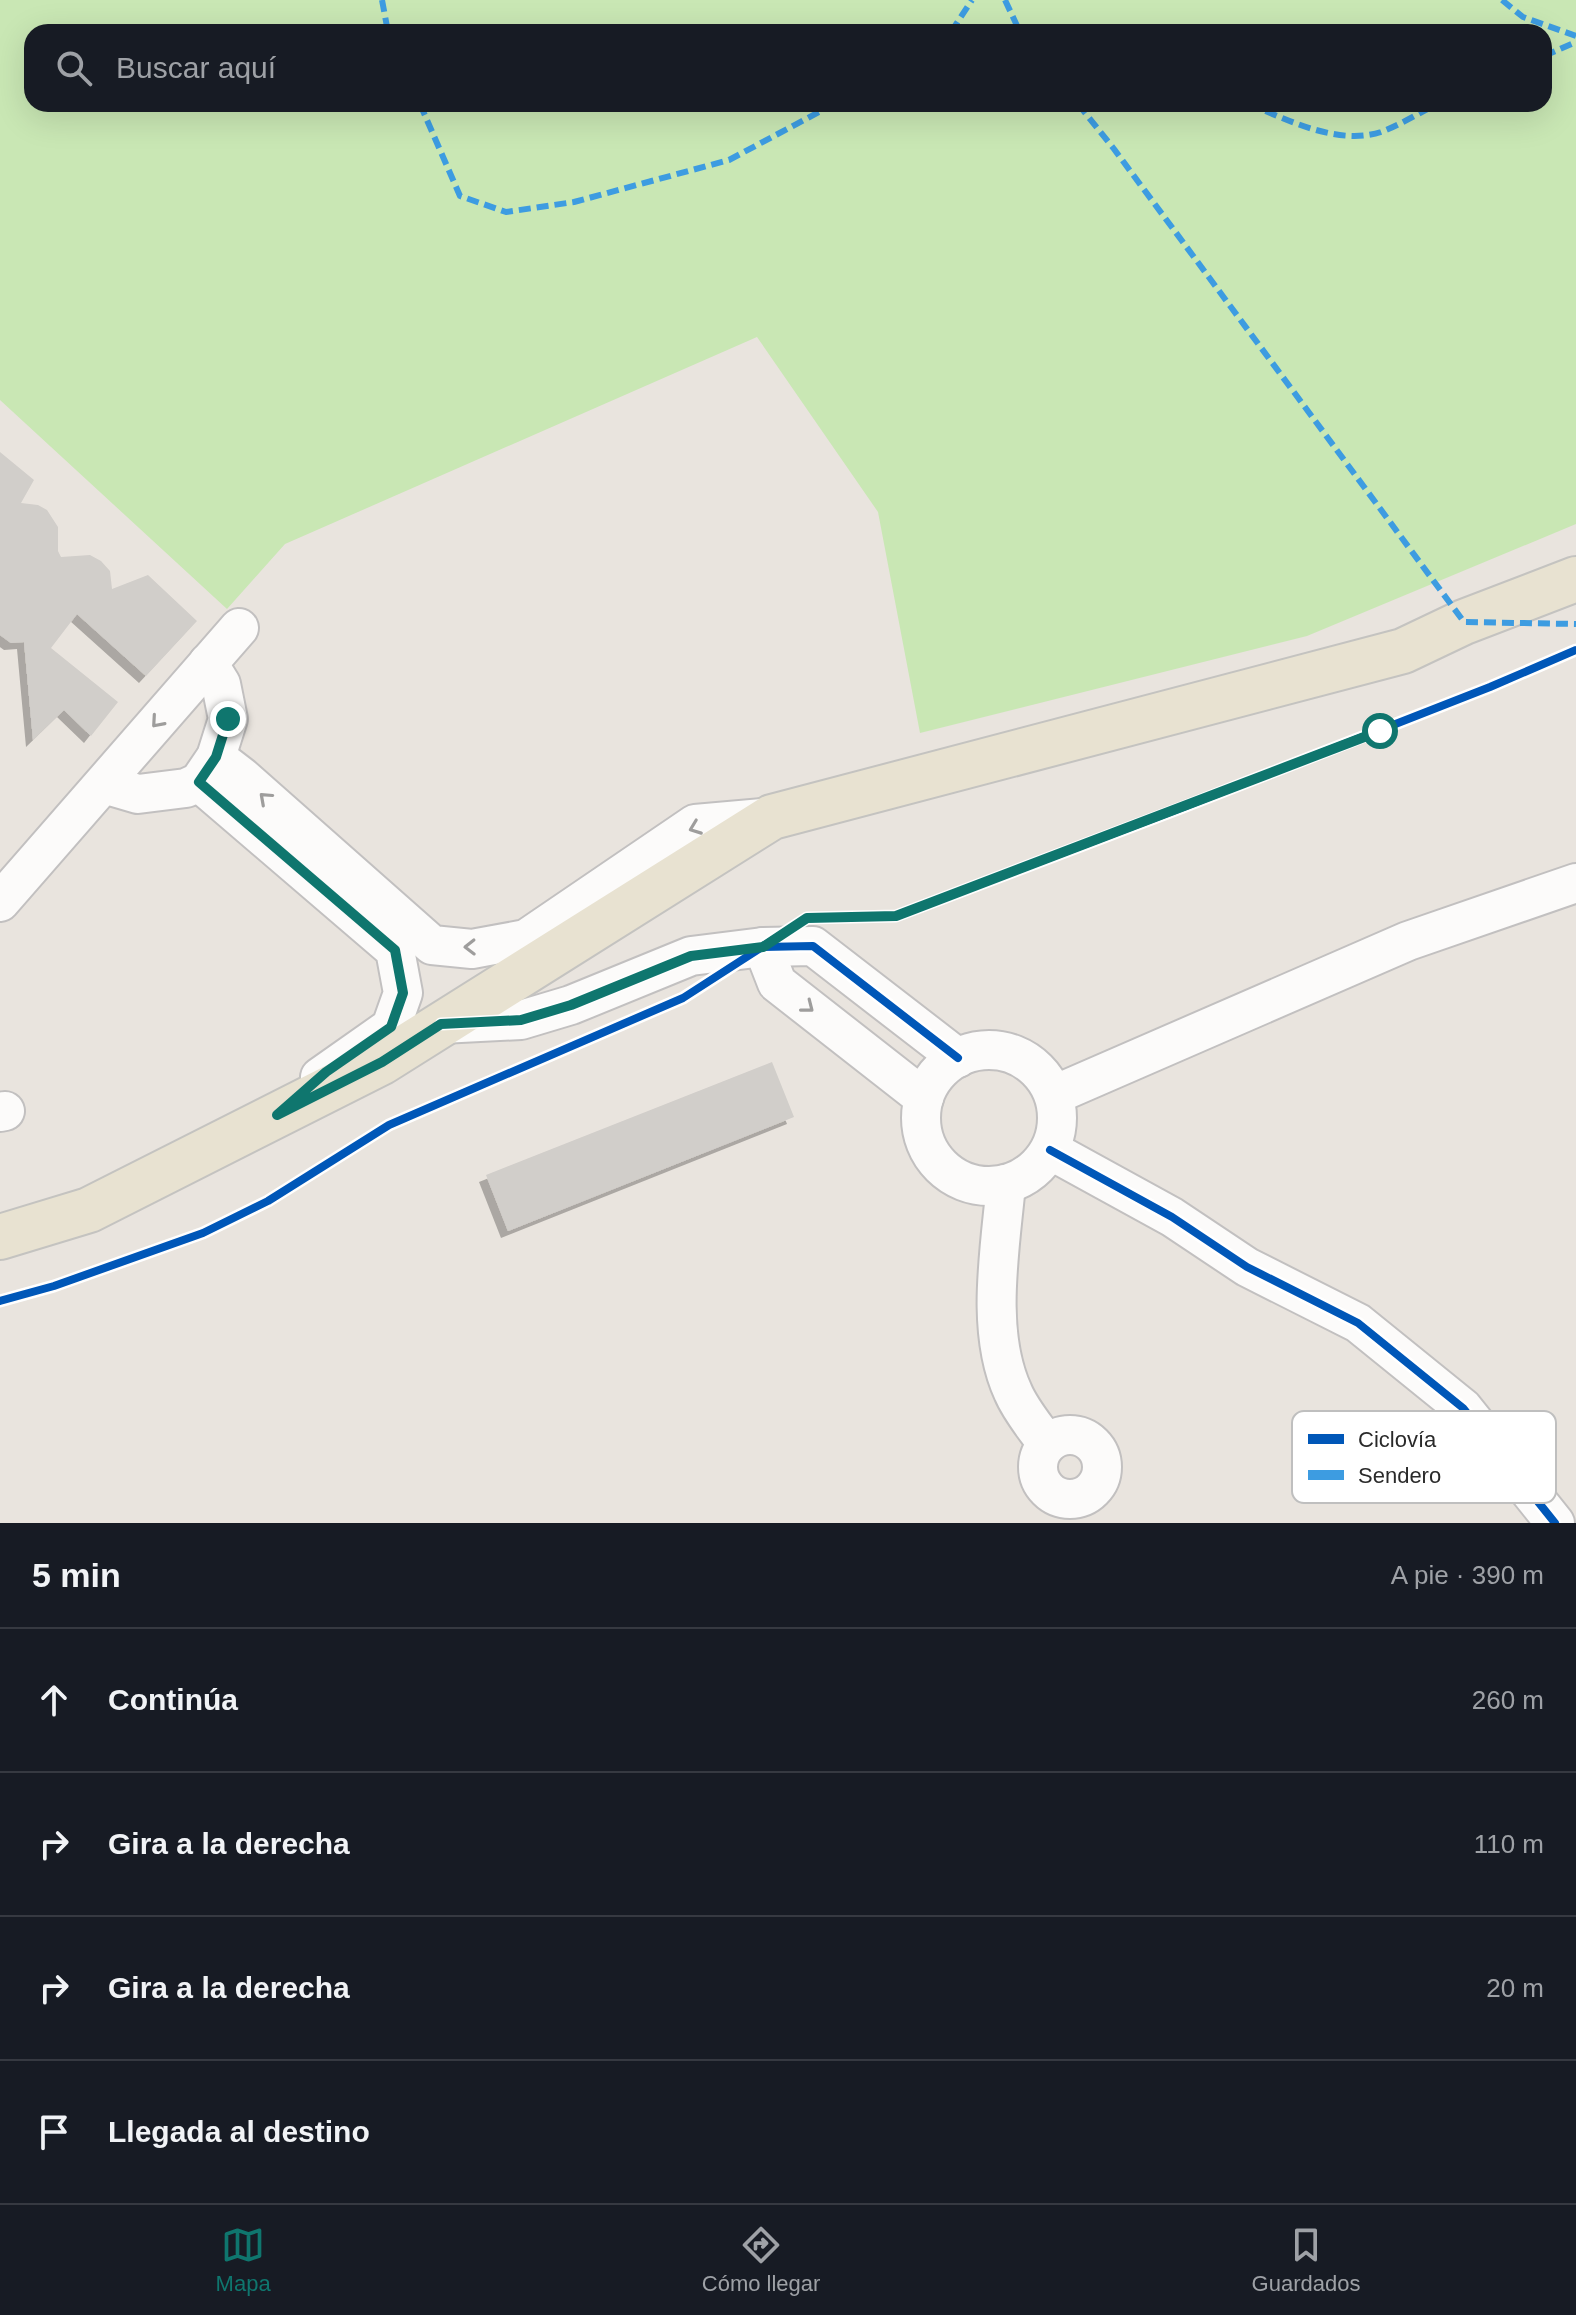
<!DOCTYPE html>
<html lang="es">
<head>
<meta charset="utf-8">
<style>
	body { margin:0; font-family:Helvetica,sans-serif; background:#20242c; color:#f1f3f6 }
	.stop { position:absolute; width:24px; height:24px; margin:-18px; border:6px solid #0f766e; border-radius:50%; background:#fff }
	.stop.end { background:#0f766e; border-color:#fff; box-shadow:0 2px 8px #0008 }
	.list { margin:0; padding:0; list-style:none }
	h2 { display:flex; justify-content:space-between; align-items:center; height:104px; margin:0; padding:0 32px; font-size:34px }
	h2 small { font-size:26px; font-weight:400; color:#9ea1a6 }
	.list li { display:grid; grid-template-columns:52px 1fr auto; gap:24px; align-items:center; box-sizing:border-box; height:144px; padding:0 32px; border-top:2px solid #363941 }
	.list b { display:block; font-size:30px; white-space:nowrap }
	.list em { font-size:26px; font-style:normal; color:#9ea1a6 }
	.icon { flex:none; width:44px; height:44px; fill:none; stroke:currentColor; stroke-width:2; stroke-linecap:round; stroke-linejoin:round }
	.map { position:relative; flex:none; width:1576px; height:1523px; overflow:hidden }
	.search { position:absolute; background:#171b24; box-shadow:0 8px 32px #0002; left:24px; right:24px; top:24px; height:88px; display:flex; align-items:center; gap:20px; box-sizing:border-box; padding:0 28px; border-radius:24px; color:#9ea1a6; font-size:30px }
	.sheet { height:680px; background:#171b24 }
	nav { display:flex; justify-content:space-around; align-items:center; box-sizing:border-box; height:112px; border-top:2px solid #363941; background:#171b24; font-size:22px; color:#9ea1a6 }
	nav a { display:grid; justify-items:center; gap:4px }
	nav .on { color:#0f766e }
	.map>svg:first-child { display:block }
</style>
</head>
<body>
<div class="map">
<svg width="1576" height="1523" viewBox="0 0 1576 1523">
	<defs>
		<filter id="shadow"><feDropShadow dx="-7" dy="7" stdDeviation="0" flood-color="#0004"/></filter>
	</defs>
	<rect width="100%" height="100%" fill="#e9e4de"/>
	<path fill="#c9e7b4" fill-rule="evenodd" d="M0,0H1576V524L1307,636L920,733L878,512L757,337L285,544L227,609L0,400ZM32,32H1544V104H32Z"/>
	<g fill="#d1ceca" filter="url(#shadow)">
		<path d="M0,452L34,480L21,503L38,505L47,510L58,527V551L61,557L90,555L101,561L110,571L112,589L148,575L197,621L146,676L77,614L51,648L118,702L91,736L64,710L33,740L24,642L11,643L0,635Z"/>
		<path d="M772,1062L794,1117L508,1231L486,1175Z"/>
	</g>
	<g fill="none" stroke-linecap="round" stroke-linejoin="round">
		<g stroke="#c2c0c0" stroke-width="42">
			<g id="minor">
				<path d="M216,757L242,777L432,945L472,949L526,939L695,824L772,817"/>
				<path d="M199,782L395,950L403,993L391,1027L320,1077"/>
				<path d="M104,784L138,794L186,788L199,782L216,757L228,719L221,684L208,663"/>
				<path d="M0,902L239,628"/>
				<path d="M763,947L777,983L924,1098"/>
				<path d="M441,1024L521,1020L571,1005L691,956L763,947L813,946L958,1058"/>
				<circle cx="989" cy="1118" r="68"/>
				<path d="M1054,1095L1408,941L1576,883"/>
				<path d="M0,1112L5,1111"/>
				<path d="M1050,1150L1172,1217L1247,1267L1358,1323L1463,1408L1555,1523"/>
				<path d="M1006,1184C1000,1250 985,1331 1013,1392C1021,1411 1036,1428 1047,1444"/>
				<circle cx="1070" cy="1467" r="32"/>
			</g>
		</g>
		<g stroke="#c4c3c0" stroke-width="48">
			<path id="major" d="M0,1237L89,1210L382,1062L772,817L1403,651L1464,622L1576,579"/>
		</g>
		<use href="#minor" stroke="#fcfbfa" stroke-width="38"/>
		<use href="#major" stroke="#e8e2d1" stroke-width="44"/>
		<g stroke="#3d9ce1" stroke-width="6" stroke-dasharray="12 6" stroke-linecap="butt">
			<path d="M382,0L388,32"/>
			<path d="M1005,0L1020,32"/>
			<path d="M1502,0L1523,17L1576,36"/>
			<path d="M951,32L972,0"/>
			<path d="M1544,56L1576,42"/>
			<path d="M420,104L460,196L506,212L574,202L729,160L834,104"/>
			<path d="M1078,104L1114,149L1464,622L1576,624"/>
			<path d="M1249,104C1288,120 1338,146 1381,132C1400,125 1419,113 1437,104"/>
		</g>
		<g stroke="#fff" stroke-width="13">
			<g id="cycleway">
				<path d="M441,1024L521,1020L571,1005L691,956L763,947L813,946L958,1058"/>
				<path d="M1050,1150L1172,1217L1247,1267L1358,1323L1463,1408L1555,1523"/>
				<path d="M0,1301L54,1286L203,1233L268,1201L389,1125L683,998L807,918L896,916L1186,806L1490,687L1576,650"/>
			</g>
		</g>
		<use href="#cycleway" stroke="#0057b8" stroke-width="8"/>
	</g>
	<defs><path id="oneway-chevron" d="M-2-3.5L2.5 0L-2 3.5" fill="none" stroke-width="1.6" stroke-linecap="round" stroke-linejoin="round" transform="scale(2)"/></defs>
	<g stroke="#9e9d9c">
		<use href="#oneway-chevron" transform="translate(157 722) rotate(131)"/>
		<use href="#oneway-chevron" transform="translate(265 798) rotate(-138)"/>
		<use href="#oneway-chevron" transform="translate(695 828) rotate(159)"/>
		<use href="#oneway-chevron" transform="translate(470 947) rotate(179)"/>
		<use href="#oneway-chevron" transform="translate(808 1007) rotate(38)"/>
	</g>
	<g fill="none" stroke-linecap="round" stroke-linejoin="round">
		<path stroke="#0f766e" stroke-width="10" d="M228,719L216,757L199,782L395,950L403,993L391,1027L326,1072L277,1115L382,1062L441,1024L521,1020L571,1005L691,956L763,947L807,918L896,916L1380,731"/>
	</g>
	<rect x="1292" y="1411" width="264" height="92" rx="12" fill="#fff" stroke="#bfbfbf" stroke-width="2"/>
	<rect x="1308" y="1434" width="36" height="10" fill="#0057b8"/>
	<rect x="1308" y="1470" width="36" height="10" fill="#3d9ce1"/>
	<g font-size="22" fill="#2a2a2a">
		<text x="1358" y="1447">Ciclovía</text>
		<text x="1358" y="1483">Sendero</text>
	</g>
</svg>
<div class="stop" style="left:1380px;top:731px"></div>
<div class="stop end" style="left:228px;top:719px"></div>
<div class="search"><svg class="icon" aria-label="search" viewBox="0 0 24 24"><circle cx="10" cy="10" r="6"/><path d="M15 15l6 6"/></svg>Buscar aquí</div>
</div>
<section class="sheet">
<h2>5 min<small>A pie · 390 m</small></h2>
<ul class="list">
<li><svg class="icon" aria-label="ahead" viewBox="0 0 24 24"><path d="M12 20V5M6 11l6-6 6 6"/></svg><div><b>Continúa</b></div><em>260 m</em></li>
<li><svg class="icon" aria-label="right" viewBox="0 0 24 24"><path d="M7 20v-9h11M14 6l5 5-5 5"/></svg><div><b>Gira a la derecha</b></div><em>110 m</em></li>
<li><svg class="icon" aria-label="right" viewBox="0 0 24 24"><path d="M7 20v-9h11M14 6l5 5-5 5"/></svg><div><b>Gira a la derecha</b></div><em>20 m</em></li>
<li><svg class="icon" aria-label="arrive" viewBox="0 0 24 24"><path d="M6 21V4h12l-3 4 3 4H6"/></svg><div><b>Llegada al destino</b></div></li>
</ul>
</section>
<nav>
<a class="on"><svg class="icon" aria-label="map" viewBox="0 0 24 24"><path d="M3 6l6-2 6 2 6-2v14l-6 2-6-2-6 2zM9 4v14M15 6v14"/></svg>Mapa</a>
<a><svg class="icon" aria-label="directions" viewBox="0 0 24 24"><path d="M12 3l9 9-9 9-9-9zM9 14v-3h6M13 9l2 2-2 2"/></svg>Cómo llegar</a>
<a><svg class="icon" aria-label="saved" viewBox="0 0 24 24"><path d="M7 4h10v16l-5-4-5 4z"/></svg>Guardados</a>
</nav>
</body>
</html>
